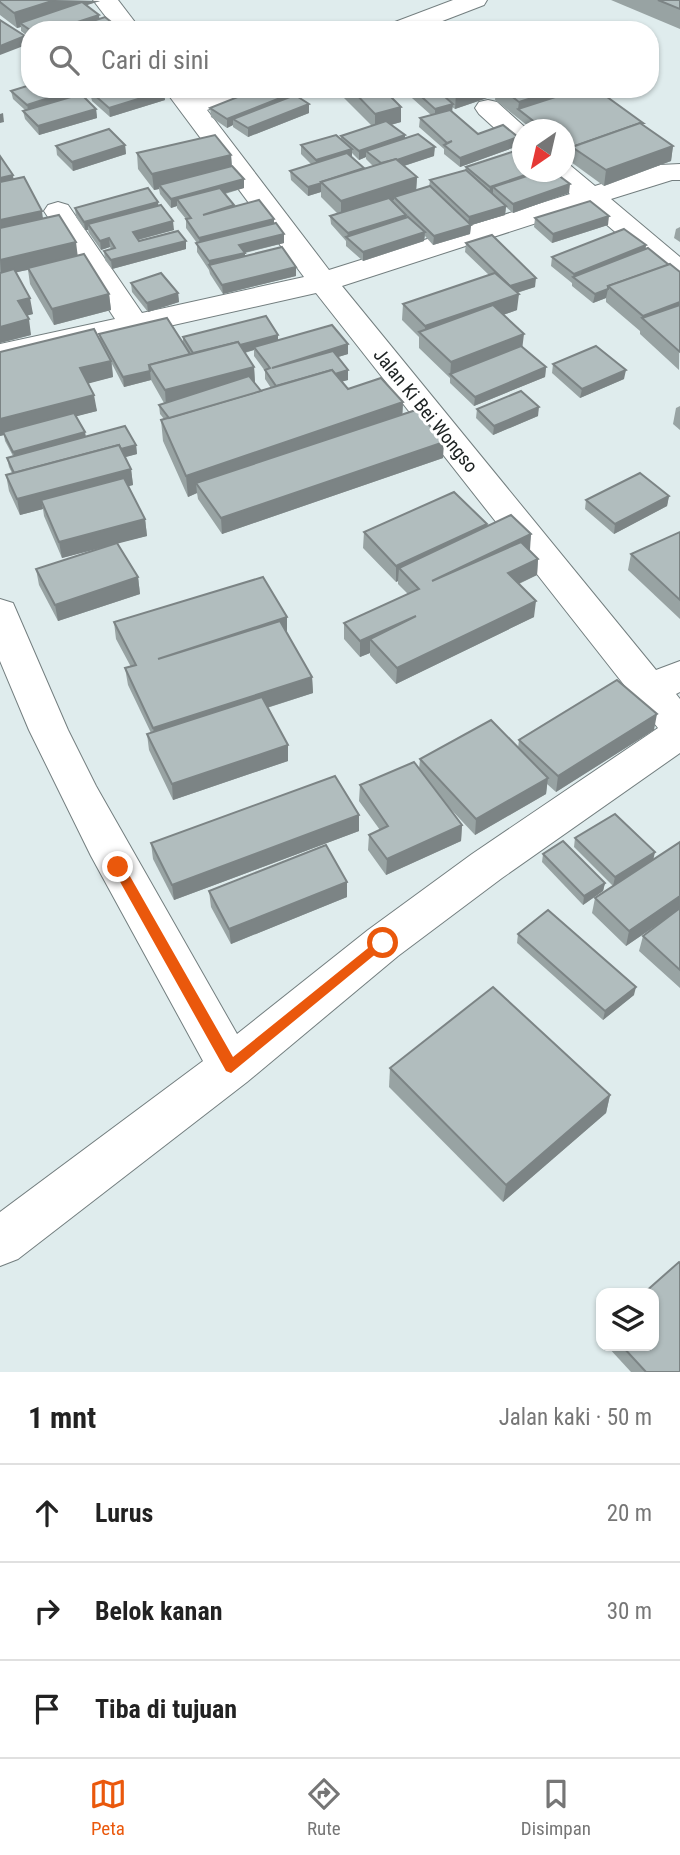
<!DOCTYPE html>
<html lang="id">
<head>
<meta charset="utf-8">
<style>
	body { margin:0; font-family:"Roboto Condensed",sans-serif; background:#f2f2f2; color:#222 }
	.controls { position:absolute; right:21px; bottom:21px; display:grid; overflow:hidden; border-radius:14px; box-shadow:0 2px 5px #0004 }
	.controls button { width:63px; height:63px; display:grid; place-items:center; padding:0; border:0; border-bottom:2px solid #e0e0e0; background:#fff; color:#222; font:35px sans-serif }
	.compass { position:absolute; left:512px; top:119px; width:63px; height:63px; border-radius:50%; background:#fff; box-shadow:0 2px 5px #0004; rotate:214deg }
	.stop { position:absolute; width:21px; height:21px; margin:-16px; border:5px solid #ea580c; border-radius:50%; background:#fff }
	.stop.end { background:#ea580c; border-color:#fff; box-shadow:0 2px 7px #0008 }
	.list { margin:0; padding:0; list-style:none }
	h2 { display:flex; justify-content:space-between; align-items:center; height:91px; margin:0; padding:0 28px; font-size:30px }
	h2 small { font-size:23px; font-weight:400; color:#767676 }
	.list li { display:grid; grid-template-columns:46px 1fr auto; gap:21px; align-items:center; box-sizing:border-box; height:98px; padding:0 28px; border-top:2px solid #e0e0e0 }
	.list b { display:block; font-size:26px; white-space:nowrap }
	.list em { font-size:23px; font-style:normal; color:#767676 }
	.icon { flex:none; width:38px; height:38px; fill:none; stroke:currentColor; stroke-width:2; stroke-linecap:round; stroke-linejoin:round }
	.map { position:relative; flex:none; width:680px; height:1372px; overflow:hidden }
	.search { position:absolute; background:#fff; box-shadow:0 2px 5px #0004; left:21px; right:21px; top:21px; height:77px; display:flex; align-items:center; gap:18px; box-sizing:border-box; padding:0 24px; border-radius:28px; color:#767676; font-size:26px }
	.sheet { height:385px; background:#fff }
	nav { display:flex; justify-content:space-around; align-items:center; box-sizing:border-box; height:98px; border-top:2px solid #e0e0e0; background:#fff; font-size:19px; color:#767676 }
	nav a { display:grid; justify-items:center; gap:4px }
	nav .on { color:#ea580c }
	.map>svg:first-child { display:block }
</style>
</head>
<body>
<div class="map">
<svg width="680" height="1372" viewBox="0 0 680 1372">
	<rect width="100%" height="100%" fill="#dfeced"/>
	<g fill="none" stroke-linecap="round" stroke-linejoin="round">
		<g stroke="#737e7f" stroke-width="2">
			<g id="minor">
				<path d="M93,0H118L141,30H116Z"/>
				<path d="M453,0H487L484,5L419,30H384L387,25Z"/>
				<path d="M164,89H191L196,96L214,89H251L247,95L207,110L329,270L570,194L547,172H564V165L571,166L595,186L660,165L680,164V180H672L611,199L680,257V281L669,278L586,207L342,286L656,670L680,661V692L676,694L680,699V753L502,878L398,956L247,1082L18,1259L0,1266V1212L203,1061L91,856L29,730L0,661V599L13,603L68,730L96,786L237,1034L368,930L472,854L658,728L316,293L0,364V344L115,319L44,211L48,205L58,202L68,205L142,313L304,277Z"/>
				<path d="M488,100L497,102L528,130H522V146L512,144L479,114L475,108L479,102Z"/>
			</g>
		</g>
		<use href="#minor" fill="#fff" fill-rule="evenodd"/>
	</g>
	<g fill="#98a3a3" fill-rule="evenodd">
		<path d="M0,0L100,1L86,5L99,15V19L30,30V38L21,31V27L17,28L0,15Z"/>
		<path d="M611,0H680V29Z"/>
		<path d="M77,89H161L165,100L110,117L92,101L91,97L88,98Z"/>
		<path d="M258,89H331V91L302,98L298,94V97L309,113L248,137L233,127V125L227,128L211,117L210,108Z"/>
		<path d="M335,89H491L490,97L455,109L452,107V111L478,134L518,137V146L460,167L444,154V149L419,127L420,118L431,115L403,90V92L390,96L401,107V122L391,125L405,135V138L434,156L404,166L417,177L416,190L429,187L430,180L465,170L466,167L522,172L569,193L513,213L506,207L505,215L471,225L470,234L433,245L425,236L424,241L363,261L346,246V241L331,224L330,216L337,213L321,197V192L308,196L291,180L290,171L311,164L301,154V145L341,140V136L372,126ZM352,153L359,160L366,157V159L373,166L364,168L352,157Z"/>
		<path d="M496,89H596L643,123V125L673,146L671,161L604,186L571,162L572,155L568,156L564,154V130H533L495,100Z"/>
		<path d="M11,91L77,95L96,109L97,118L39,135L25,119L23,111L25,110L13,99Z"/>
		<path d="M125,145L126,154L73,171L57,155L56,146Z"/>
		<path d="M137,153L231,155L232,166L244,179V188L225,194L234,205V207L274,224L284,243L245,253V257L296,276L223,294L210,274L209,270L197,252V243L186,228V219L177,208V206L171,208L160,194L159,189L154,190L138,169Z"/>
		<path d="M0,156L13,179L43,218L77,256L109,294L111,310L54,325L30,284L28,270L16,272L33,314L26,316L31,335L0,343Z"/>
		<path d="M158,202V205L174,230L138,240L139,241L186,249L112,269L105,260L104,251L111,249L110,247L101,250L89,233L88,230H85L76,217L75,208Z"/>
		<path d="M535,218L608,225L552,243L534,227Z"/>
		<path d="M680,227V242L674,238L676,229Z"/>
		<path d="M466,243L535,287L517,293V310L503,315L523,347L546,367L545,377L474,406L450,383V378L419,348V337L402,320L403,304L489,275L465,252Z"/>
		<path d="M646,245L645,249L680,272L679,370L640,334V331L606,302V298L593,303L572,286V283L551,266L552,257Z"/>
		<path d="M131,283L178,293L179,302L148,312L132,292Z"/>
		<path d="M99,334L183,344V337L278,335V340L348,344V354L338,357L348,370V380L342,381L348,389L403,402L402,415L443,458L222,534L198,499L197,493L188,497L163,441L161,420L164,419L160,414L159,405L164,403L151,380L124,387L112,364L113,377L88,383L97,411L76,416L85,432L86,437L136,445L137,454L125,457L131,469L133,485L128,486L145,519L147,536L117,543L138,577L140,594L58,621L39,585L36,569L113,544L62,558L44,516L43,509L20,515L9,491L6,475L12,473L9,467L7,458L13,456L5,441L4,435L0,436V352L100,340ZM254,350V356L265,371V379L271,388L261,391L255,383L254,367L245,353Z"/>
		<path d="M553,364L624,379L580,398L552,373Z"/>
		<path d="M680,406V430L673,424L676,408Z"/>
		<path d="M477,409L538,416L493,435L476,418Z"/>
		<path d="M669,496L667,506L614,534L585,509L586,500Z"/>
		<path d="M487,524V526L531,534L529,550L538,559L537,575L519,584L534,617L396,684L370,655V653L360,657L344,639V623L408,594L398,584V581L396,582L363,548L364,532Z"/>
		<path d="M680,532V619L628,570L631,554Z"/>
		<path d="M114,622L287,633L312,677L313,693L267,708L288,745V761L173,800L149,750L147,734L151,733L128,685L125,668L131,667L116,639Z"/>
		<path d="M654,730L556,792L547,784L546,794L475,835L445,803L462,825L461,841L386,875L368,850L369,835L380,830L359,801L360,785L419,769L420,759L518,748L519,740Z"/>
		<path d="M359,815V831L174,900L153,859L151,843Z"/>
		<path d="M575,838L654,859L680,842V988L639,951L643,936L673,914L626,946L592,913L595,898L613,886L574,847Z"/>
		<path d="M543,854L605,883L603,891L583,905L542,862Z"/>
		<path d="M209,891L347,897L231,944L211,907Z"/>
		<path d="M518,934L634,995L603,1020L517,943Z"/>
		<path d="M390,1068L610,1095L606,1113L503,1202L389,1087Z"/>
		<path d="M607,1346H654L680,1372H631Z"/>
	</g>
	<g fill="#7c8485">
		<path d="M55,0L100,1L24,25L20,23L21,27L17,28L14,13Z"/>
		<path d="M99,15L100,23L80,30H53Z"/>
		<path d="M25,36L26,45L0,55V46Z"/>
		<path d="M76,89L77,98L29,114L27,105Z"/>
		<path d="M89,89H115L91,92V97L88,98L87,90Z"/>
		<path d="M331,89V91L302,98V90Z"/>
		<path d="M384,89H403V92L384,98Z"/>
		<path d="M469,89H491L490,97L455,109L456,93Z"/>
		<path d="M560,89H590L518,109L519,102Z"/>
		<path d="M164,91L165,100L110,117L109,108Z"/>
		<path d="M298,91V100L233,119V125L227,128V119Z"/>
		<path d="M309,104V113L248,137V128Z"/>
		<path d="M453,104L452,113L435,118V109Z"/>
		<path d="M401,107V122L375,129V114Z"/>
		<path d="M96,109L97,118L39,135L38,126Z"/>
		<path d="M3,113L4,122L0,123V114Z"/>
		<path d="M643,123L642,132L572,147V155L568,156L569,148Z"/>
		<path d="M405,135V144L366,151V157L359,160V151Z"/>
		<path d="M518,137V146L460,167V158Z"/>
		<path d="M125,145L126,154L73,171L72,162Z"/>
		<path d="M673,146L671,161L604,186L606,170Z"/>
		<path d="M435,147L434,156L382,173V164Z"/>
		<path d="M352,149V158L316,169V160Z"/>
		<path d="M231,155L232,171L159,185V189L154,190L152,174Z"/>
		<path d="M534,172H542L493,187V194L489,196L490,187Z"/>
		<path d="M13,175L15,191L0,194V178Z"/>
		<path d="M417,177L416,193L394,197V200L341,217V201Z"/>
		<path d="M244,179V188L181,205L177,199V206L171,208V199Z"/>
		<path d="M321,183V192L308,196V187Z"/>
		<path d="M570,184L569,193L513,213V204Z"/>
		<path d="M158,202L159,211L88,224V230H85L84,222Z"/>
		<path d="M506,206L505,215L471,225L470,234L433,245L434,236L468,226L469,217Z"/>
		<path d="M42,211L44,227L0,236V220Z"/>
		<path d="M406,215V224L347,238L348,233Z"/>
		<path d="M609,216L608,225L552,243L553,234Z"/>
		<path d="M274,219V228L200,247L199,238Z"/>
		<path d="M173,221L174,230L133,241V232Z"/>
		<path d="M425,232L424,241L363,261V252Z"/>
		<path d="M284,234V243L239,254V245Z"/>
		<path d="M109,238L110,247L101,250L100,241Z"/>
		<path d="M186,241V249L112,269L111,260Z"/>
		<path d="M76,242L78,258L1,276L0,260Z"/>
		<path d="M646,245L645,254L573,277L574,274Z"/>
		<path d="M245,253V262L209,265V270V261Z"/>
		<path d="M296,267V276L223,294L222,285Z"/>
		<path d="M536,278L535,287L509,295L510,286Z"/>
		<path d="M608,289L606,298L593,303L595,294Z"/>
		<path d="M178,293L179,302L148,312L147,303Z"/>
		<path d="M109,294L111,310L54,325L52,309Z"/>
		<path d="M519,294L517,310L428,341L425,337V326Z"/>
		<path d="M30,298L33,314L21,317L18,301Z"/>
		<path d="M680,302V317L642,318L643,316Z"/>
		<path d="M29,319L31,335L0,343V327Z"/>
		<path d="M524,334L522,350L450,374V378L451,362Z"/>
		<path d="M278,335V344L254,347V350L195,365V356Z"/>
		<path d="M348,344V354L272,377V368Z"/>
		<path d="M111,361L113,377L83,385L80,368Z"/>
		<path d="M254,367L255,383L166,406L165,390Z"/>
		<path d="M546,367L545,377L474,406L475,397Z"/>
		<path d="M348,370V380L280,399L279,390Z"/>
		<path d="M626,370L624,379L580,398L582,389Z"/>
		<path d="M150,371L151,380L124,387L123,377Z"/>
		<path d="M94,395L97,411L5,435L3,432L4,435L0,436V419Z"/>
		<path d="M403,402L402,423L196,483L197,493L188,497L186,476Z"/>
		<path d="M539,407L538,416L493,435L494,426Z"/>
		<path d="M85,432L86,442L15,461L13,452Z"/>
		<path d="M444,442L443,458L222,534L221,518Z"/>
		<path d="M136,445L137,454L18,486L16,477Z"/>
		<path d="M131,469L133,485L45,509L41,500L43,509L20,515L17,499Z"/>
		<path d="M669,496L667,506L614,534L615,524Z"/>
		<path d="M145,519L147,536L62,558L59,542Z"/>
		<path d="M487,524L486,540L399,568L398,581L396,582V566Z"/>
		<path d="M531,534L530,550L432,597V581Z"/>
		<path d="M538,559L537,575L507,589L508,573Z"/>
		<path d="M138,577L140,594L58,621L55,605Z"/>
		<path d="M536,601L534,617L396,684L397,668Z"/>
		<path d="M416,616L370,639V653L360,657V641Z"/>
		<path d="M287,617V633L160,675L158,659Z"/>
		<path d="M312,677L313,693L156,743L153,728Z"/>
		<path d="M657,714L654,730L556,792L558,776Z"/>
		<path d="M288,745V761L173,800L172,784Z"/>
		<path d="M548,778L546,794L475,835L476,819Z"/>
		<path d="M359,815V831L174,900L172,885Z"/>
		<path d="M462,825L461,841L386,875L387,859Z"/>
		<path d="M655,852L653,861L613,886L615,877Z"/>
		<path d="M347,882V897L231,944L229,929Z"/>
		<path d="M605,883L603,891L583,905L584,896Z"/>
		<path d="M680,896V909L626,946L629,931Z"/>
		<path d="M636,987L634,995L603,1020L605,1011Z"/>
		<path d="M610,1095L606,1113L503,1202L506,1185Z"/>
	</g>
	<g fill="#b1bdbe" stroke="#7c8485" stroke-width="2">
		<path d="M0,0H55L14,13L0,2Z"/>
		<path d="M658,0H680V9Z"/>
		<path d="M82,2L99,15L53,30H30L20,23Z"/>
		<path d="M105,17L121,30H65Z"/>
		<path d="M0,20L25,36L0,46Z"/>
		<path d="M30,85V89H76L27,105L11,91Z"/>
		<path d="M100,89H161L164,91L109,108L91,92Z"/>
		<path d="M258,89H294L298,91L227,119L210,108Z"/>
		<path d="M351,89H383L401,107L375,114Z"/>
		<path d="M413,89H436L453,104L435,109Z"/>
		<path d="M451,89H469L456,93Z"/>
		<path d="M502,89H560L519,102Z"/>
		<path d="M580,89H596L643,123H640L569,148L564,144V130H545L518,109Z"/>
		<path d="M81,94L96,109L38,126L23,111Z"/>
		<path d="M295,95L309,104L248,128L233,119Z"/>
		<path d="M450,110L478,134L503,125L518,137L460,158L444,145L452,141L447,143L420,118Z"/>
		<path d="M386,121L405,135L359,151L341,136Z"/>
		<path d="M640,123L673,146L606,170L572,147Z"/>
		<path d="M109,129L125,145L72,162L56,146Z"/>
		<path d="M418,134L435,147L397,160L396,159L381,163L366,151Z"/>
		<path d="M215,135L231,155L152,174L137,153Z"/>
		<path d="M336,135L352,149L316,160L301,145Z"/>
		<path d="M518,150L522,154V172H534L490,187L466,167Z"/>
		<path d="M347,153L364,168L321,182L322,183L308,187L290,171Z"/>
		<path d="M0,156L13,175L0,178Z"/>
		<path d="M396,159L417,177L341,201L321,182Z"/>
		<path d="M232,166L244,179L171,199L159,185Z"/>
		<path d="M466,170L506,206L469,217L430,180Z"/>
		<path d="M539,172H554L570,184L513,204L493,187Z"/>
		<path d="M24,177L42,211L0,220V182Z"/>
		<path d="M430,186L471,225L434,236L394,197Z"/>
		<path d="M148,188L158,202L84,222L75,208Z"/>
		<path d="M220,188L234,205L203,215L259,200L274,219L199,238L186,219L191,218L177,199Z"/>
		<path d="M389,198L406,215L348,233L330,216Z"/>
		<path d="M590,201L609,216L553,234L535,218Z"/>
		<path d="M161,205L173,221L133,232L139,241L178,231L186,241L111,260L104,251L115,248L109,238L100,241L88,224Z"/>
		<path d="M59,215L76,242L0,260V228Z"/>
		<path d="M408,217L425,232L363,252L346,237Z"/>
		<path d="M276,223L284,234L239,245L245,253L209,261L196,243Z"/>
		<path d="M624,229L646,245L574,274L552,257Z"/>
		<path d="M492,235L536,278L510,286L466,243Z"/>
		<path d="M282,247L296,267L222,285L209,265Z"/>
		<path d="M648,248L669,265L608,286V289L595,294L573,277Z"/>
		<path d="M84,254L109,294L52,309L28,268Z"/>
		<path d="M670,264L680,272V302L643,316L608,286Z"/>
		<path d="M14,269L30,298L18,301L29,319L0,327V273Z"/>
		<path d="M161,273L178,293L147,303L131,283Z"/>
		<path d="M495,273L519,294L425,326L403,304Z"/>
		<path d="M493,305L524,334L451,362L419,332Z"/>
		<path d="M680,305V352L642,318Z"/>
		<path d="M266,316L278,335L240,345L238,342L193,353L183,337Z"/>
		<path d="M167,318L190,354L149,365L150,371L123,377L99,334Z"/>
		<path d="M332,325L348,344L272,368L333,351L348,370L335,374L332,370L276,386L265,370L270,368L254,347Z"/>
		<path d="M94,329L111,361L80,368L94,395L0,419V352Z"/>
		<path d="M238,342L254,367L165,390L149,365Z"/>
		<path d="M521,346L546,367L475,397L450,374Z"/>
		<path d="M596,346L626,370L582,389L553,364Z"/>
		<path d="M332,370L348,389L381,378L403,402L186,476L161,420Z"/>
		<path d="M249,376L261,391L169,418L159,405Z"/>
		<path d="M521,391L539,407L494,426L477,409Z"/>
		<path d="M416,410L444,442L221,518L196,483Z"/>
		<path d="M74,413L85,432L13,452L3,432Z"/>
		<path d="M125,426L136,445L121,449L119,445L14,473L7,458Z"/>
		<path d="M119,445L131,469L17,499L6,475Z"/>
		<path d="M640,473L669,496L615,524L586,500Z"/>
		<path d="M124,478L145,519L59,542L41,500Z"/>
		<path d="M454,492L487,524L396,566L364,532Z"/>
		<path d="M511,515L531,534L432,581L521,542L538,559L508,573L536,601L397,668L370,639L416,616L360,641L344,623L419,589L399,568Z"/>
		<path d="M680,532V600L631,554Z"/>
		<path d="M117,543L138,577L55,605L36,569Z"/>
		<path d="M263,577L287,617L158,659L280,621L312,677L153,728L125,668L136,665L114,622Z"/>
		<path d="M617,680L657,714L558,776L519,740Z"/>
		<path d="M262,697L288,745L172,784L147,734Z"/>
		<path d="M491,720L548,778L476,819L420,759Z"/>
		<path d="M414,762L462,825L387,859L369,835L388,826L360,785Z"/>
		<path d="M335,776L359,815L172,885L151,843Z"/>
		<path d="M615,814L655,852L615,877L575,838Z"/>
		<path d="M563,841L605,883L584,896L543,854Z"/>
		<path d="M680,842V896L629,931L595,898Z"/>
		<path d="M326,845L347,882L229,929L209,891Z"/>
		<path d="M680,908V970L643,936Z"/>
		<path d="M548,910L636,987L605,1011L518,934Z"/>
		<path d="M493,987L610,1095L506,1185L390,1068Z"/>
		<path d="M679,1262L680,1263V1372H646L622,1346H654V1293H644Z"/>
	</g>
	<path fill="#ea580c" d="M118,862L123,864L233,1057L378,940L383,938L389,943L231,1073L226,1071L114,871V864Z"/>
	<g text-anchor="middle" stroke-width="6" stroke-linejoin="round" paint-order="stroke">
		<g font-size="19" fill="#1c2121" stroke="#fff">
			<text transform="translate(426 410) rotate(51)" y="7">Jalan Ki Bei Wongso</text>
		</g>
	</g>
</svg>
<div class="controls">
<button><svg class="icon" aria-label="layers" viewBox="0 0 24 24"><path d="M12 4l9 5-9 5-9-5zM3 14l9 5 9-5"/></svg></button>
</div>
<svg class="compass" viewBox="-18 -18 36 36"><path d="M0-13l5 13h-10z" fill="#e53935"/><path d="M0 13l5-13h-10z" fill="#767676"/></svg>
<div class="stop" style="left:383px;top:943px"></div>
<div class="stop end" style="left:118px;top:867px"></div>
<div class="search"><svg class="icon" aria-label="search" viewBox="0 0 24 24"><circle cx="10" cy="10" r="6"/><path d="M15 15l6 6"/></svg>Cari di sini</div>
</div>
<section class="sheet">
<h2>1 mnt<small>Jalan kaki · 50 m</small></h2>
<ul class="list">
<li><svg class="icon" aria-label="ahead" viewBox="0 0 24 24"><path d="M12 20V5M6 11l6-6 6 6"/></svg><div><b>Lurus</b></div><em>20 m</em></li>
<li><svg class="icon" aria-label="right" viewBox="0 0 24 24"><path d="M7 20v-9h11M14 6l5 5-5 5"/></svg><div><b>Belok kanan</b></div><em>30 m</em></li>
<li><svg class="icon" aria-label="arrive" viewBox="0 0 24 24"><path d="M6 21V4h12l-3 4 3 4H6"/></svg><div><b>Tiba di tujuan</b></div></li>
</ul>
</section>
<nav>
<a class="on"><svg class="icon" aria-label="map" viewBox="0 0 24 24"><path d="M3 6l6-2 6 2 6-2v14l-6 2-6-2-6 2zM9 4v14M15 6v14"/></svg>Peta</a>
<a><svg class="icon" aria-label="directions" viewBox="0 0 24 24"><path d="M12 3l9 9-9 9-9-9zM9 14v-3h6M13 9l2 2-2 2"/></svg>Rute</a>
<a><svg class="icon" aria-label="saved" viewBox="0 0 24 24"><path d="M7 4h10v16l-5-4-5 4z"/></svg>Disimpan</a>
</nav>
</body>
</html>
